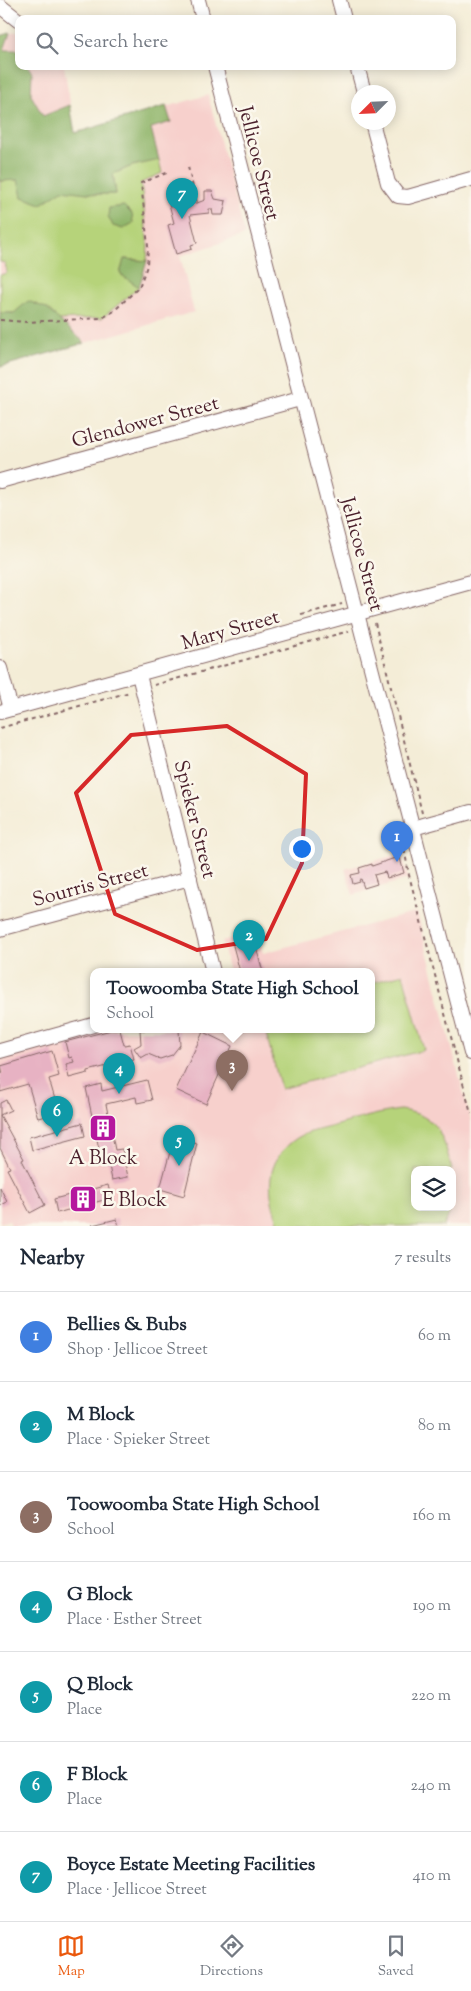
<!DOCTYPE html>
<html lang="en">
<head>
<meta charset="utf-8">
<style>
	body { margin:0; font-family:"Sorts Mill Goudy",serif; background:#f2f2f3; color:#1f2937 }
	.controls { position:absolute; right:15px; bottom:15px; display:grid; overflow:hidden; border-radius:10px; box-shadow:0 2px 12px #0003 }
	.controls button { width:45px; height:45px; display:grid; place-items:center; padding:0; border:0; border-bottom:1px solid #e0e1e3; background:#fff; color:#1f2937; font:25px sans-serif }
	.compass { position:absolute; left:351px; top:85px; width:45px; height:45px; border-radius:50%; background:#fff; box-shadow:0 2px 12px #0003; rotate:246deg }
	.you { position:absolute; left:301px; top:848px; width:18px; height:18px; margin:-12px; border:4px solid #fff; border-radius:50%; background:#1a73e8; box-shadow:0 0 0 8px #1a73e833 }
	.badge { display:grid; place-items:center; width:32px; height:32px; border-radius:50%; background:#ea580c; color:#fff; font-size:16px; font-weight:700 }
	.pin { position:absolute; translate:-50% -41px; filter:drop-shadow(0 1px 2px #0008) }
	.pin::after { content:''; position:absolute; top:26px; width:18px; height:15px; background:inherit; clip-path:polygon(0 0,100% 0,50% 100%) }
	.popup { position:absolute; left:90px; top:968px; width:285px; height:65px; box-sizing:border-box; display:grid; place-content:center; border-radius:10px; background:#fff; filter:drop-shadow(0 1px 4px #0005); font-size:16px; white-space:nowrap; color:#747a83 }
	.popup b { font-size:19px; color:#1f2937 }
	.popup::after { content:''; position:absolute; left:50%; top:100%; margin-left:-10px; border:10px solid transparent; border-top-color:#fff }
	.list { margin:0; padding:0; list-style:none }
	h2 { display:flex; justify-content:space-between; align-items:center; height:65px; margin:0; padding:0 20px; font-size:21px }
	h2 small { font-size:16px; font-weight:400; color:#747a83 }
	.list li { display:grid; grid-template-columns:32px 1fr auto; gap:15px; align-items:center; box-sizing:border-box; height:90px; padding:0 20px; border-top:1px solid #e0e1e3 }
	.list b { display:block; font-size:19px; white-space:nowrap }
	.list p { margin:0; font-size:16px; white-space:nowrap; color:#747a83 }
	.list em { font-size:16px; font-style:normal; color:#747a83 }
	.icon { flex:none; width:28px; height:28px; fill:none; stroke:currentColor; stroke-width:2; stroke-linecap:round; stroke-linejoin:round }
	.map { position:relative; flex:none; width:471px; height:1226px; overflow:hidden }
	.search { position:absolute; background:#fff; box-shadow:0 2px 12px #0003; left:15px; right:15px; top:15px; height:55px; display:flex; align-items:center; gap:12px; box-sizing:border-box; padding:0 18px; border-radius:10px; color:#747a83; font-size:19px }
	.sheet { height:695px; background:#fff }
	nav { display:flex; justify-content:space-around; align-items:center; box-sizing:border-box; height:70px; border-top:1px solid #e0e1e3; background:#fff; font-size:14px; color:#747a83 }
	nav a { display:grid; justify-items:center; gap:2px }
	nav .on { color:#ea580c }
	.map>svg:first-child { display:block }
</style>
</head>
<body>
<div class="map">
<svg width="471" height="1226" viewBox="0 0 471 1226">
	<rect width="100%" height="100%" fill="#fbf7ec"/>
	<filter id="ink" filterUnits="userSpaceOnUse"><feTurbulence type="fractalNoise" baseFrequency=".02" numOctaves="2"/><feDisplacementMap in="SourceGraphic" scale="10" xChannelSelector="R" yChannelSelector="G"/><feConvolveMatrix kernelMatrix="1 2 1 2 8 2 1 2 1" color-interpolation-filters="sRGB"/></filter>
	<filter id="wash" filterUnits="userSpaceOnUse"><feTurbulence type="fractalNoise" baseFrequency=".0096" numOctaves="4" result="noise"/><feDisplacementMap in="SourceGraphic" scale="20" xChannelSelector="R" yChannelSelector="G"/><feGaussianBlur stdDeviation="1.12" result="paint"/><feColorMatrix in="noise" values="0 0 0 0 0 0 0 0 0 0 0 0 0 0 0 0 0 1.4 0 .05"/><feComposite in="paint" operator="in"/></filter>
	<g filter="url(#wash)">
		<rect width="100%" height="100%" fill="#f4edd7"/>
		<g fill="#f7d0cc" fill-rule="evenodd">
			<path d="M16,32L19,33V66H64L75,133L208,95L245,235L180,256L194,312L0,367V36Z"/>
			<path d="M402,853L408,879L353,895L345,869Z"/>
			<path d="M417,912L471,1122V1226H11L9,1220L0,1223V1060L108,1030H371V972H230L222,941L256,932L263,953ZM415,1170H452V1207H415Z"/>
		</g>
		<g fill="#b6d37a" stroke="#807952">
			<path d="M159,160L162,173L141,183L148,246L147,261L125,259L120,273L139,287L102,318L59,320L46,308L14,313H0V275L7,273L5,263L0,262V181L18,180L41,204L62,189L96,194H116L113,174L132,166Z"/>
			<path d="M403,974L424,1050L281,1089L265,1030H371V983Z"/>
			<path d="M400,1110C439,1115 443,1136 452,1170H415V1207H452L444,1226H280C266,1194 264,1160 297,1138C308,1131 325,1129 337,1125C358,1119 378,1113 400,1110Z"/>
		</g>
		<g fill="#90b56a" stroke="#6d6a4a">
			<path d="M10,33L4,50H18L19,66H28L32,73L31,95L43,116L70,105L75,133L166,106L171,122L151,128L159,160L132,166L113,174L116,194H96L62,190L41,204L22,197L18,180L0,181V36Z"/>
			<path d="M124,206L132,214L133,223L123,229L113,226L108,216L109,208Z"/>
			<path d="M124,259L147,261L139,287L120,274Z"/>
			<path d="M28,301L46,308L85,343L0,367V313H14Z"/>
		</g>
		<g id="blocks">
			<g fill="#e7b2c3">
				<path d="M205,191H212L215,199L226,201L223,215H213L212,209H209V213L190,215L197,243L191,245L192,249L176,254L168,225L174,223L168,200L190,194L193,203H197L205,200Z"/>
				<path d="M395,858H400L404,873L387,878L385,872L374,875L377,884L364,888L361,879L359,880L360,882L353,884L351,875L360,873L359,868L372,864V866Z"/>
				<path d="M253,937L263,972H240L232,942Z"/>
				<path d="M111,1030H120L124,1045L130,1044L134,1059L88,1071V1073L69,1078L66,1064L74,1062L72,1057L69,1058L65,1042Z"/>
				<path d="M140,1030H179L180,1045L172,1055L160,1059L148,1054L141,1058L134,1048L141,1044Z"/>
				<path d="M203,1032L232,1046L206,1104L176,1090Z"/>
				<path d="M52,1051L59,1076L49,1079L59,1113L38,1118L28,1084L0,1092V1074L3,1073L1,1066Z"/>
				<path d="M147,1080L152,1100L137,1103L136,1097L106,1104L115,1150L122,1149L128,1177L112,1180L108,1161L102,1163L86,1088L101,1084L102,1091Z"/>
				<path d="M6,1100L11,1110L0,1115L24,1159L22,1160L45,1205L30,1213L7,1169L10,1168L0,1148V1103Z"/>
				<path d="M82,1123L85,1136L32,1150L29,1137Z"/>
				<path d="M174,1137L197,1143L184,1196L160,1189Z"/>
				<path d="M108,1185L111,1198L57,1213L54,1199Z"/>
				<path d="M0,1187L7,1202L0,1206Z"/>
				<path d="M117,1219L119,1226H93L92,1225Z"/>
			</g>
		</g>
	</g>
	<g filter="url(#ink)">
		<use href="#blocks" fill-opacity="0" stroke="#866767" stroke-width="1"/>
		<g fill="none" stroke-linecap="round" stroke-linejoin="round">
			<g stroke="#866767" stroke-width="16">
				<g id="minor">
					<path d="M198,0L203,19"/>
					<path d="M339,0L344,19"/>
					<path d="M0,6L19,21"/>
					<path d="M215,66L471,1053"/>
					<path d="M357,66L364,92"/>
					<path d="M372,122L388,183L398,196L408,197L471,179"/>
					<path d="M0,481L300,399"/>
					<path d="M0,668L11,709"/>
					<path d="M139,675L213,972"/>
					<path d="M0,712L471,582"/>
					<path d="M413,828L471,812"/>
					<path d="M0,929L190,878"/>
					<path d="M0,1051L93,1025"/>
				</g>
			</g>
			<g stroke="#866767" stroke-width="2" stroke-dasharray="4 4" stroke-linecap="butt">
				<path d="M188,167L197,203"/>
				<path d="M0,320L26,322L102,318L114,311L139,287L147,266L148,246L141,183L169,172"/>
				<path d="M301,615L342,604"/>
				<path d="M375,623L422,813"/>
				<path d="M154,685L349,631"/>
				<path d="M0,728L130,692"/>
				<path d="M403,842L409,875L471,1114"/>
			</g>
			<use href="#minor" stroke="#fff" stroke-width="14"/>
		</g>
	</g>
	<path fill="none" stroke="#d62828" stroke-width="4" stroke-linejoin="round" d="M227,726L306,774L302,863L266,939L197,950L115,914L76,793L131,735Z"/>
	<defs>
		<g id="building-square" transform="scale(1.4375)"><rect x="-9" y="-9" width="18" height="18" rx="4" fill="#b5179e" stroke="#fbf7ec"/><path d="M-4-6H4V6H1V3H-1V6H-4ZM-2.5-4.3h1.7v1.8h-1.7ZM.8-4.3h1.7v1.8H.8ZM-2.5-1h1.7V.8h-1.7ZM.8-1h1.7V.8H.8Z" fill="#fff"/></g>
	</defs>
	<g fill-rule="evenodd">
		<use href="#building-square" x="103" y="1128"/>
		<use href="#building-square" x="83" y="1199"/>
	</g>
	<g text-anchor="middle" stroke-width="5" stroke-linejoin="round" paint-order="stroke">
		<g font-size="20" fill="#4a1f2b" stroke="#fbf7ec">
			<text transform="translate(260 163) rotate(76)" y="7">Jellicoe Street</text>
			<text transform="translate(145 421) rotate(-15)" y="7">Glendower Street</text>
			<text transform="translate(363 554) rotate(75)" y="7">Jellicoe Street</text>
			<text transform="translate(230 629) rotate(-16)" y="7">Mary Street</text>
			<text transform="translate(196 819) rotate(76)" y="7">Spieker Street</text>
			<text transform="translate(90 884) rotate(-15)" y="7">Sourris Street</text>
		</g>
		<g font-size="20" fill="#4a1f2b" stroke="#fbf7ec">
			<text x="103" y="1164">A Block</text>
			<text x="102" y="1206" text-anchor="start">E Block</text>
		</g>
	</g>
</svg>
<div class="controls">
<button><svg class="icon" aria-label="layers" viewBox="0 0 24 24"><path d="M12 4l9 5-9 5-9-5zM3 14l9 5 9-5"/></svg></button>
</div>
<svg class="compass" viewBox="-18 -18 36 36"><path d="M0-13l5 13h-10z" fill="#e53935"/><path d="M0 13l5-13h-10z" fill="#747a83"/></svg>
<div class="you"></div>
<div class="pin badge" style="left:397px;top:862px;background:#3f7fe0">1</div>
<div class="pin badge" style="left:249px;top:961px;background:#0f9aa8">2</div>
<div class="pin badge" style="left:232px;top:1091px;background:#8d6e63">3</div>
<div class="popup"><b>Toowoomba State High School</b>School</div>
<div class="pin badge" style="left:119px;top:1094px;background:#0f9aa8">4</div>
<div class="pin badge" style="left:179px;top:1166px;background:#0f9aa8">5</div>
<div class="pin badge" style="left:57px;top:1137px;background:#0f9aa8">6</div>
<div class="pin badge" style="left:182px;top:219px;background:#0f9aa8">7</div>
<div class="search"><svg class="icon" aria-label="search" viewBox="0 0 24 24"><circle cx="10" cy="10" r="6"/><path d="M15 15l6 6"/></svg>Search here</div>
</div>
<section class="sheet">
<h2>Nearby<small>7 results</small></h2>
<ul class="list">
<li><span class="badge" style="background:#3f7fe0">1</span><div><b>Bellies &amp; Bubs</b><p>Shop · Jellicoe Street</p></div><em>60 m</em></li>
<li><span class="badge" style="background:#0f9aa8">2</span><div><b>M Block</b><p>Place · Spieker Street</p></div><em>80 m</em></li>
<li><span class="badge" style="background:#8d6e63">3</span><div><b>Toowoomba State High School</b><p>School</p></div><em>160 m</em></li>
<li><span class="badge" style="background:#0f9aa8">4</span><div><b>G Block</b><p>Place · Esther Street</p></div><em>190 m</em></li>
<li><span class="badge" style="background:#0f9aa8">5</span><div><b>Q Block</b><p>Place</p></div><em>220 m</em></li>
<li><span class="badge" style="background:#0f9aa8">6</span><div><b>F Block</b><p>Place</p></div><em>240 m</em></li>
<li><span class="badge" style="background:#0f9aa8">7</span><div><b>Boyce Estate Meeting Facilities</b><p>Place · Jellicoe Street</p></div><em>410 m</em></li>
</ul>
</section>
<nav>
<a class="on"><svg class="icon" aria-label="map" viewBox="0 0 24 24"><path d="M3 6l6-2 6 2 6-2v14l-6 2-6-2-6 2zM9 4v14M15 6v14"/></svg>Map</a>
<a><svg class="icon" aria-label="directions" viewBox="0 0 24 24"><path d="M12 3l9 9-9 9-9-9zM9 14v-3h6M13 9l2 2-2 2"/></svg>Directions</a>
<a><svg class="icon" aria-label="saved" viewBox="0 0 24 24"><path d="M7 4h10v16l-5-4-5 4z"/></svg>Saved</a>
</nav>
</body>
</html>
